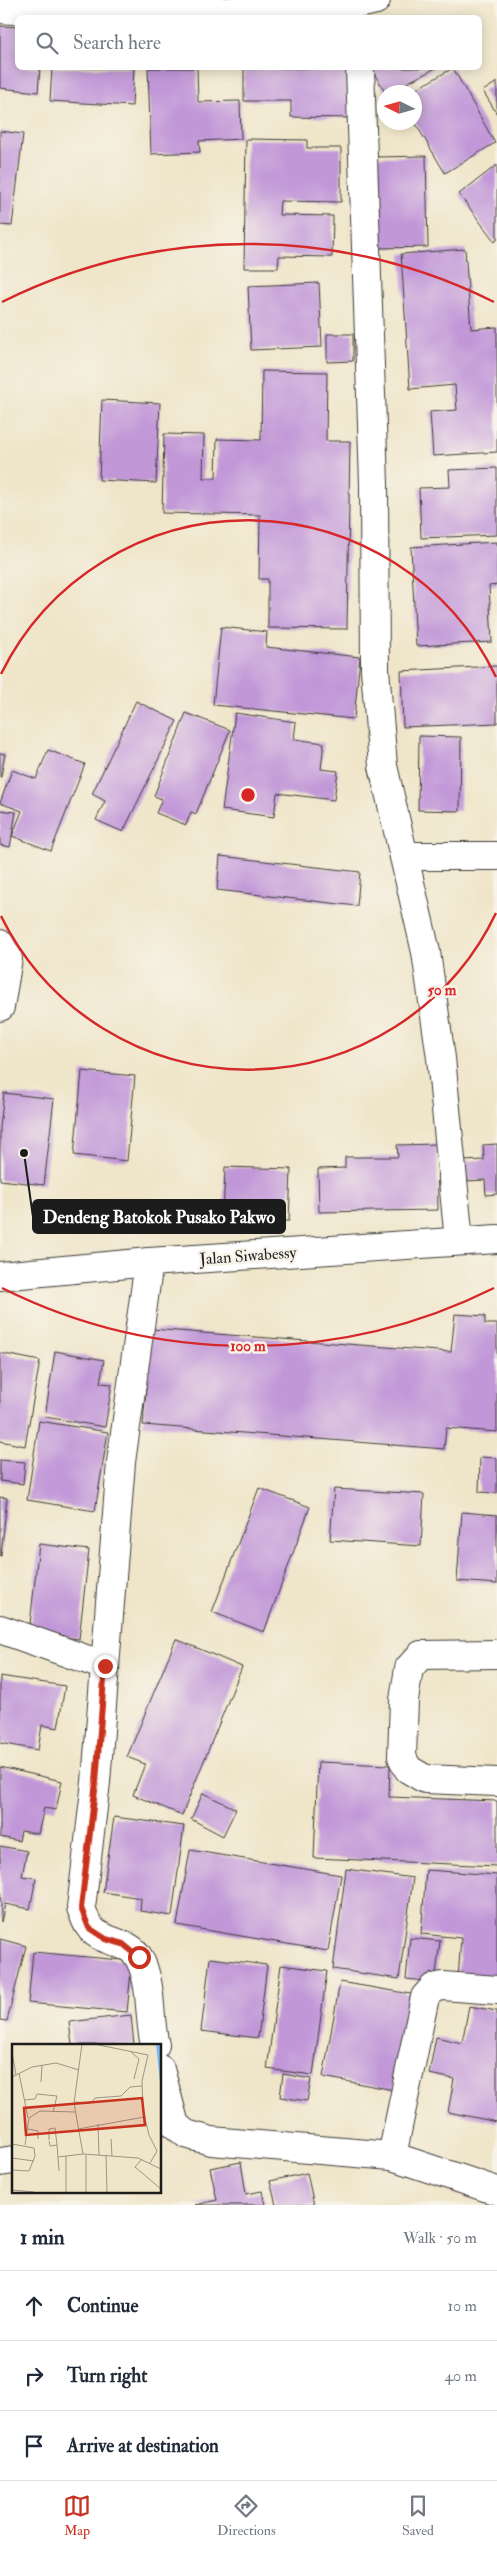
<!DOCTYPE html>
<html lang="en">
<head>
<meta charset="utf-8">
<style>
	body { margin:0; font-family:"IM FELL Double Pica",serif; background:#f2f2f3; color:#1f2937 }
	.compass { position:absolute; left:377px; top:85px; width:45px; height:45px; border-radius:50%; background:#fff; box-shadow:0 2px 12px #0003; rotate:275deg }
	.stop { position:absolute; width:15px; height:15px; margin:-11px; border:4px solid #c8321e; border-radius:50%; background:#fff }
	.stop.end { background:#c8321e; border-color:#fff; box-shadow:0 1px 5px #0008 }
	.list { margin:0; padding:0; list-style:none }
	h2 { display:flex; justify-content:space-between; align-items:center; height:65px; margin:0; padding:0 20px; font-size:21px }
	h2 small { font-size:16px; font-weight:400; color:#747a83 }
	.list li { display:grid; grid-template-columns:32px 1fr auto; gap:15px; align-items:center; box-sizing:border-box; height:70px; padding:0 20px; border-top:1px solid #e0e1e3 }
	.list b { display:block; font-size:19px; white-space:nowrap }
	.list em { font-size:16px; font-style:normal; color:#747a83 }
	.icon { flex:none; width:28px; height:28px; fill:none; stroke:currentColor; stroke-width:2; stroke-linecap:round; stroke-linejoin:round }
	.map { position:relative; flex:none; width:497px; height:2205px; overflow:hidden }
	.search { position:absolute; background:#fff; box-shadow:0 2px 12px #0003; left:15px; right:15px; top:15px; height:55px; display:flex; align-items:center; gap:12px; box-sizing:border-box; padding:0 18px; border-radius:8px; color:#747a83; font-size:19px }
	.sheet { height:275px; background:#fff }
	nav { display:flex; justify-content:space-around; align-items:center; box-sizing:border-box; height:70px; border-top:1px solid #e0e1e3; background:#fff; font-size:14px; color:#747a83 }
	nav a { display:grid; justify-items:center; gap:2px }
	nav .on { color:#c8321e }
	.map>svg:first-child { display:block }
</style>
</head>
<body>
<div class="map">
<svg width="497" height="2205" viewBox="0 0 497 2205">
	<rect width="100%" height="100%" fill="#f7f3e8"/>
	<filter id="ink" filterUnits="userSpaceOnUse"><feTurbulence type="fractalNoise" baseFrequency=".02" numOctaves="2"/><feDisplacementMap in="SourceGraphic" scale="10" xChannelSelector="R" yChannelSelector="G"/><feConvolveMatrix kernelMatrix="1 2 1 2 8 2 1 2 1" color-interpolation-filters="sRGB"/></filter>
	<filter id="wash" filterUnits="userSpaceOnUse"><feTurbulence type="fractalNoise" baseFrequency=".0096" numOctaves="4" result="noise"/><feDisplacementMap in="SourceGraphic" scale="20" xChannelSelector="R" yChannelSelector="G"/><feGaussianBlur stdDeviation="1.12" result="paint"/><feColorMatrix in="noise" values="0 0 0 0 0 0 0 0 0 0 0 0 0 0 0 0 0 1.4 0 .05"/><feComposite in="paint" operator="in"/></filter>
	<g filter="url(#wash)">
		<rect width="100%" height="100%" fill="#efe5c9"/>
		<g id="blocks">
			<g fill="#c197d8">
				<path d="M0,26L18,27V68H40L38,92L0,88Z"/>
				<path d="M52,68H134L132,106L50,101Z"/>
				<path d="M148,68H197L198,102L240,101L241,139L199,141L200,152L151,154Z"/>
				<path d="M244,68H350L349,118L291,117V101H244Z"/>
				<path d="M371,68H436L389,92H385Z"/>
				<path d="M453,68L495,143L445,173L414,121V92H411Z"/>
				<path d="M497,82V114L483,91Z"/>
				<path d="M0,131L23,134L12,226L0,225Z"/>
				<path d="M246,139L307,140V148H341V202L280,201L279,215L333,216L332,257L279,256L278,268H244Z"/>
				<path d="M426,156L428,247L380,248L377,157Z"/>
				<path d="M497,165V240L495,242L459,194Z"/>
				<path d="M465,249L471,329L497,327V452L433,456L430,412L457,410L455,385L410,389L401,254Z"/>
				<path d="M319,283L322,347L251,350L248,286Z"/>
				<path d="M327,334H353V361L327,362Z"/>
				<path d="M262,371L327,372L326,441H350L347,629L268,628V579H259L260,515L162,513L164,434L204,435L203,478H216L217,439L261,440Z"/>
				<path d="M102,400L160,403L156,483L99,480Z"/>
				<path d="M497,468V535L421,538L419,488L450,487L449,470Z"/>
				<path d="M497,542V585L489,586L492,642L416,646L411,547Z"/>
				<path d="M221,627L267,632L266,647L360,657L354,719L213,705Z"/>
				<path d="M497,666V723L403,727L401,671Z"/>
				<path d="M136,701L177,721L123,832L96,820L105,801L92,794Z"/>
				<path d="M186,713L230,730L196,814L191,812L186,825L156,813L162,799L154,796Z"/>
				<path d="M235,713L296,722L294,739L324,743L321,769L338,771L334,800L277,793L274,817L222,810Z"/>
				<path d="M419,736L461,737L460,811L418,810Z"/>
				<path d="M48,750L85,764L51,851L12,836L22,811L0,803L12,770L36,779Z"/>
				<path d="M0,753L5,754L1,777H0Z"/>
				<path d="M0,810L16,812L10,847L0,845Z"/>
				<path d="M220,856L360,872L357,906L217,890Z"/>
				<path d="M82,1071L135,1076L127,1161L74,1155Z"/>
				<path d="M4,1093L54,1099L44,1185L0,1180V1127Z"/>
				<path d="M437,1144L438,1210L319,1212L318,1169L345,1168V1157H398L397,1145Z"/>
				<path d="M497,1144V1194L486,1195L485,1180L465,1181L463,1161L484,1160L483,1145Z"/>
				<path d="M225,1167L291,1169L289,1221L223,1219Z"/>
				<path d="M455,1314L485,1316V1324H497V1432L446,1428L444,1449L143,1425L151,1329L451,1352Z"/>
				<path d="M55,1351L104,1360L100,1383L112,1384L105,1427L45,1417Z"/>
				<path d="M0,1353L40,1361L25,1446L0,1441Z"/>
				<path d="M39,1421L108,1432L95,1511L27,1500Z"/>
				<path d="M480,1457L497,1458V1493L479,1492Z"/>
				<path d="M0,1460L25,1462L23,1484L0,1481Z"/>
				<path d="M259,1488L310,1507L264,1632L212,1612Z"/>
				<path d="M334,1489L424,1494L421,1546L330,1540Z"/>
				<path d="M0,1497L7,1498L1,1556H0Z"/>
				<path d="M462,1512L497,1515V1584L457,1581Z"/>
				<path d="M39,1544L89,1550L79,1639L29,1633Z"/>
				<path d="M176,1639L242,1667L182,1815L133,1795L145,1764L127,1757Z"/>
				<path d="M0,1676L65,1686L58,1728L42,1725L38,1750L0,1743Z"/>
				<path d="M318,1762L390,1765L389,1797L497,1801V1866L314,1858Z"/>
				<path d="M0,1767L62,1781L56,1810L44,1808L38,1834L21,1831L19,1841L0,1837Z"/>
				<path d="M203,1793L236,1809L223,1836L191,1819Z"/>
				<path d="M114,1817L184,1826L172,1916L140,1911L141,1898L103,1892Z"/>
				<path d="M0,1846L27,1851L22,1876L36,1878L30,1909L5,1904L1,1922Z"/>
				<path d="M190,1850L341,1875L328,1951L177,1925Z"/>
				<path d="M346,1869L413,1878L399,1979L333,1969Z"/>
				<path d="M426,1870L497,1875V1982L458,1979L461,1938L421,1934Z"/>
				<path d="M410,1938L440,1941L435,1982L406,1979Z"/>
				<path d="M0,1939L26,1946L7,2021L0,2020Z"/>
				<path d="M33,1952L132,1961L127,2012L28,2003Z"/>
				<path d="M210,1958L267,1965L258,2038L201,2031Z"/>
				<path d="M281,1965L327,1971L313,2075L267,2069Z"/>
				<path d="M340,1982L411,1994L394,2090L323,2077Z"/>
				<path d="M469,2006L497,2011V2122L448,2112L454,2079L429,2074L436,2037L462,2043Z"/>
				<path d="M131,2015L134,2045H72L69,2022Z"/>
				<path d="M283,2074L311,2079L307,2101L280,2097Z"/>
				<path d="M241,2162L246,2194L262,2191L265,2205H195L217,2200L210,2168Z"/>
				<path d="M307,2173L314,2205H276L270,2181Z"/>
			</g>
		</g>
	</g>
	<g filter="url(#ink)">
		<use href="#blocks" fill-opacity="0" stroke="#3c3a36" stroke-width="1"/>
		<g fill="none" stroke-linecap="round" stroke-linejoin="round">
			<g stroke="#3c3a36" stroke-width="30">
				<g id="minor">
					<path d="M0,9L26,11L218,12L358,4L376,0"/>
					<path d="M360,68L374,484L375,669L383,766L426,952L441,1058L459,1241"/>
					<path d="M404,856H497"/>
					<path d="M0,944L8,958L0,1007"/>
					<path d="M149,1262L121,1462L96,1782L81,1908C84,1914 85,1921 89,1926C100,1944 129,1939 139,1958C153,1984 148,2017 155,2045"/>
					<path d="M0,1629L105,1666"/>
					<path d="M497,1654L421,1655L409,1668L404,1700L402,1757L408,1769L425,1779L497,1782"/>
					<path d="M160,2069L175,2125L186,2134L211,2141L392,2156L497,2191"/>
					<path d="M392,2156L425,1997L433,1988L443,1986L497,1990"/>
					<path d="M0,2162L14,2160"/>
				</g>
			</g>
			<g stroke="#3c3a36" stroke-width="30">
				<path id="major" d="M0,1276L149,1262L497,1239"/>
			</g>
			<use href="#minor" stroke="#fff" stroke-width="28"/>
			<use href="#major" stroke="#fff" stroke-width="28"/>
		</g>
	</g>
	<g fill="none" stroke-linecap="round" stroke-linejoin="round" filter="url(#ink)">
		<path stroke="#c8321e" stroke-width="6" d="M105,1666L96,1782L81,1908L89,1928L106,1939L123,1944L139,1957"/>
	</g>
	<g fill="none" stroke="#d62828" stroke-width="2.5">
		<path d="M496 913A275 275 0 0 1 1 916M1 674A275 275 0 0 1 496 677"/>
		<path d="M494 1288A551 551 0 0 1 2 1288M2 302A551 551 0 0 1 494 302"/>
	</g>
	<g text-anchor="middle" stroke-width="5" stroke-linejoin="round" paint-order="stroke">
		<g font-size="16" fill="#1c1c1c" stroke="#f7f3e8">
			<text transform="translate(248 1255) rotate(-4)" y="6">Jalan Siwabessy</text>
		</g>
	</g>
	<g transform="translate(12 2044)">
		<rect width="149" height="149" fill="#efe5c9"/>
		<path d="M149,0V48L144,0Z" fill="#7eb8ef"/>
		<path fill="none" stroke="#9b9584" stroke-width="1" d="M70,0L62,59L71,110L126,114L149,125M82,0L136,11L130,37L131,66L137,91L145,107L138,119M0,8L4,31M119,8L127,15L122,35M7,29L16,74M0,33L20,23L44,19L67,26M29,38L30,21M12,56L23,55L25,50L45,52L41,68M62,58L79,59L83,54L109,52L118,43L130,42M86,80L87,111M16,85L26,87V95M66,85L132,73M99,95L100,112M37,96V85L43,84L45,101L38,102L37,97M0,100L22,104L23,112L17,127L0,126M13,101L17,74L28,67L63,68M45,101L47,127M94,111L95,148M46,113L71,110M0,114L22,117M130,115L123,123L149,145M0,146L22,148M54,148V112M74,148V111"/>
		<path fill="#c8321e" fill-opacity="0.15" stroke="#c8321e" stroke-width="2.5" d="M130,54L133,81L14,91L12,64Z"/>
		<rect width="149" height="149" fill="none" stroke="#1c1c1c" stroke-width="2.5"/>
	</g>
	<circle cx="248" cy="795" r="8" fill="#d62828" stroke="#f7f3e8" stroke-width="2.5"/>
	<g font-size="15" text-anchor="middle" font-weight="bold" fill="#d62828" stroke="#f7f3e8" stroke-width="5" stroke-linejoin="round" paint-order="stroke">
		<text x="442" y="995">50 m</text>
		<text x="248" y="1351">100 m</text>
	</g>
	<path fill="none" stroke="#1c1c1c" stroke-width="2" d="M24 1153L33 1217"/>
	<circle fill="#1c1c1c" stroke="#f7f3e8" stroke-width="2" cx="24" cy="1153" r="5"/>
	<rect fill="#1c1c1c" stroke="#1c1c1c" stroke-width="2" x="33" y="1200" width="252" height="33" rx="5"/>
	<g font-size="18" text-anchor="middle" font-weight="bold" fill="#fff">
		<text x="159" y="1223">Dendeng Batokok Pusako Pakwo</text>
	</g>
</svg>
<svg class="compass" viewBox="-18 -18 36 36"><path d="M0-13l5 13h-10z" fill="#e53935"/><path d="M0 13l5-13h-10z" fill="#747a83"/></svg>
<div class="stop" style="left:139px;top:1957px"></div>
<div class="stop end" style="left:105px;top:1666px"></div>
<div class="search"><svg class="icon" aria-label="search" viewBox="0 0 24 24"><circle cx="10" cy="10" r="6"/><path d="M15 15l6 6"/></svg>Search here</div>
</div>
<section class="sheet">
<h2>1 min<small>Walk · 50 m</small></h2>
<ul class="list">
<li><svg class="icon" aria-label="ahead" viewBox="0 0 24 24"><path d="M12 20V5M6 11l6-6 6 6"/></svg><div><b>Continue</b></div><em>10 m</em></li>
<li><svg class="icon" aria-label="right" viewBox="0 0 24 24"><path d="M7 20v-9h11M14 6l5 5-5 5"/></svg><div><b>Turn right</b></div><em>40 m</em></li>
<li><svg class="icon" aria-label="arrive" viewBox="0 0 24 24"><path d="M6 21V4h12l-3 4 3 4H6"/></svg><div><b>Arrive at destination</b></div></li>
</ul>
</section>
<nav>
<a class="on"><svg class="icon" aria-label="map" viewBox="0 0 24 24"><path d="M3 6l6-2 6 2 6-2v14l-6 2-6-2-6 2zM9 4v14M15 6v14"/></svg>Map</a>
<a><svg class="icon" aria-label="directions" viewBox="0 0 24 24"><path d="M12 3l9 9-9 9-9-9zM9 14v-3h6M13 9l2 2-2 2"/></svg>Directions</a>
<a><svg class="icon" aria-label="saved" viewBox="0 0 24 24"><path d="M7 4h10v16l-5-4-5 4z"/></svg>Saved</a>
</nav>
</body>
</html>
